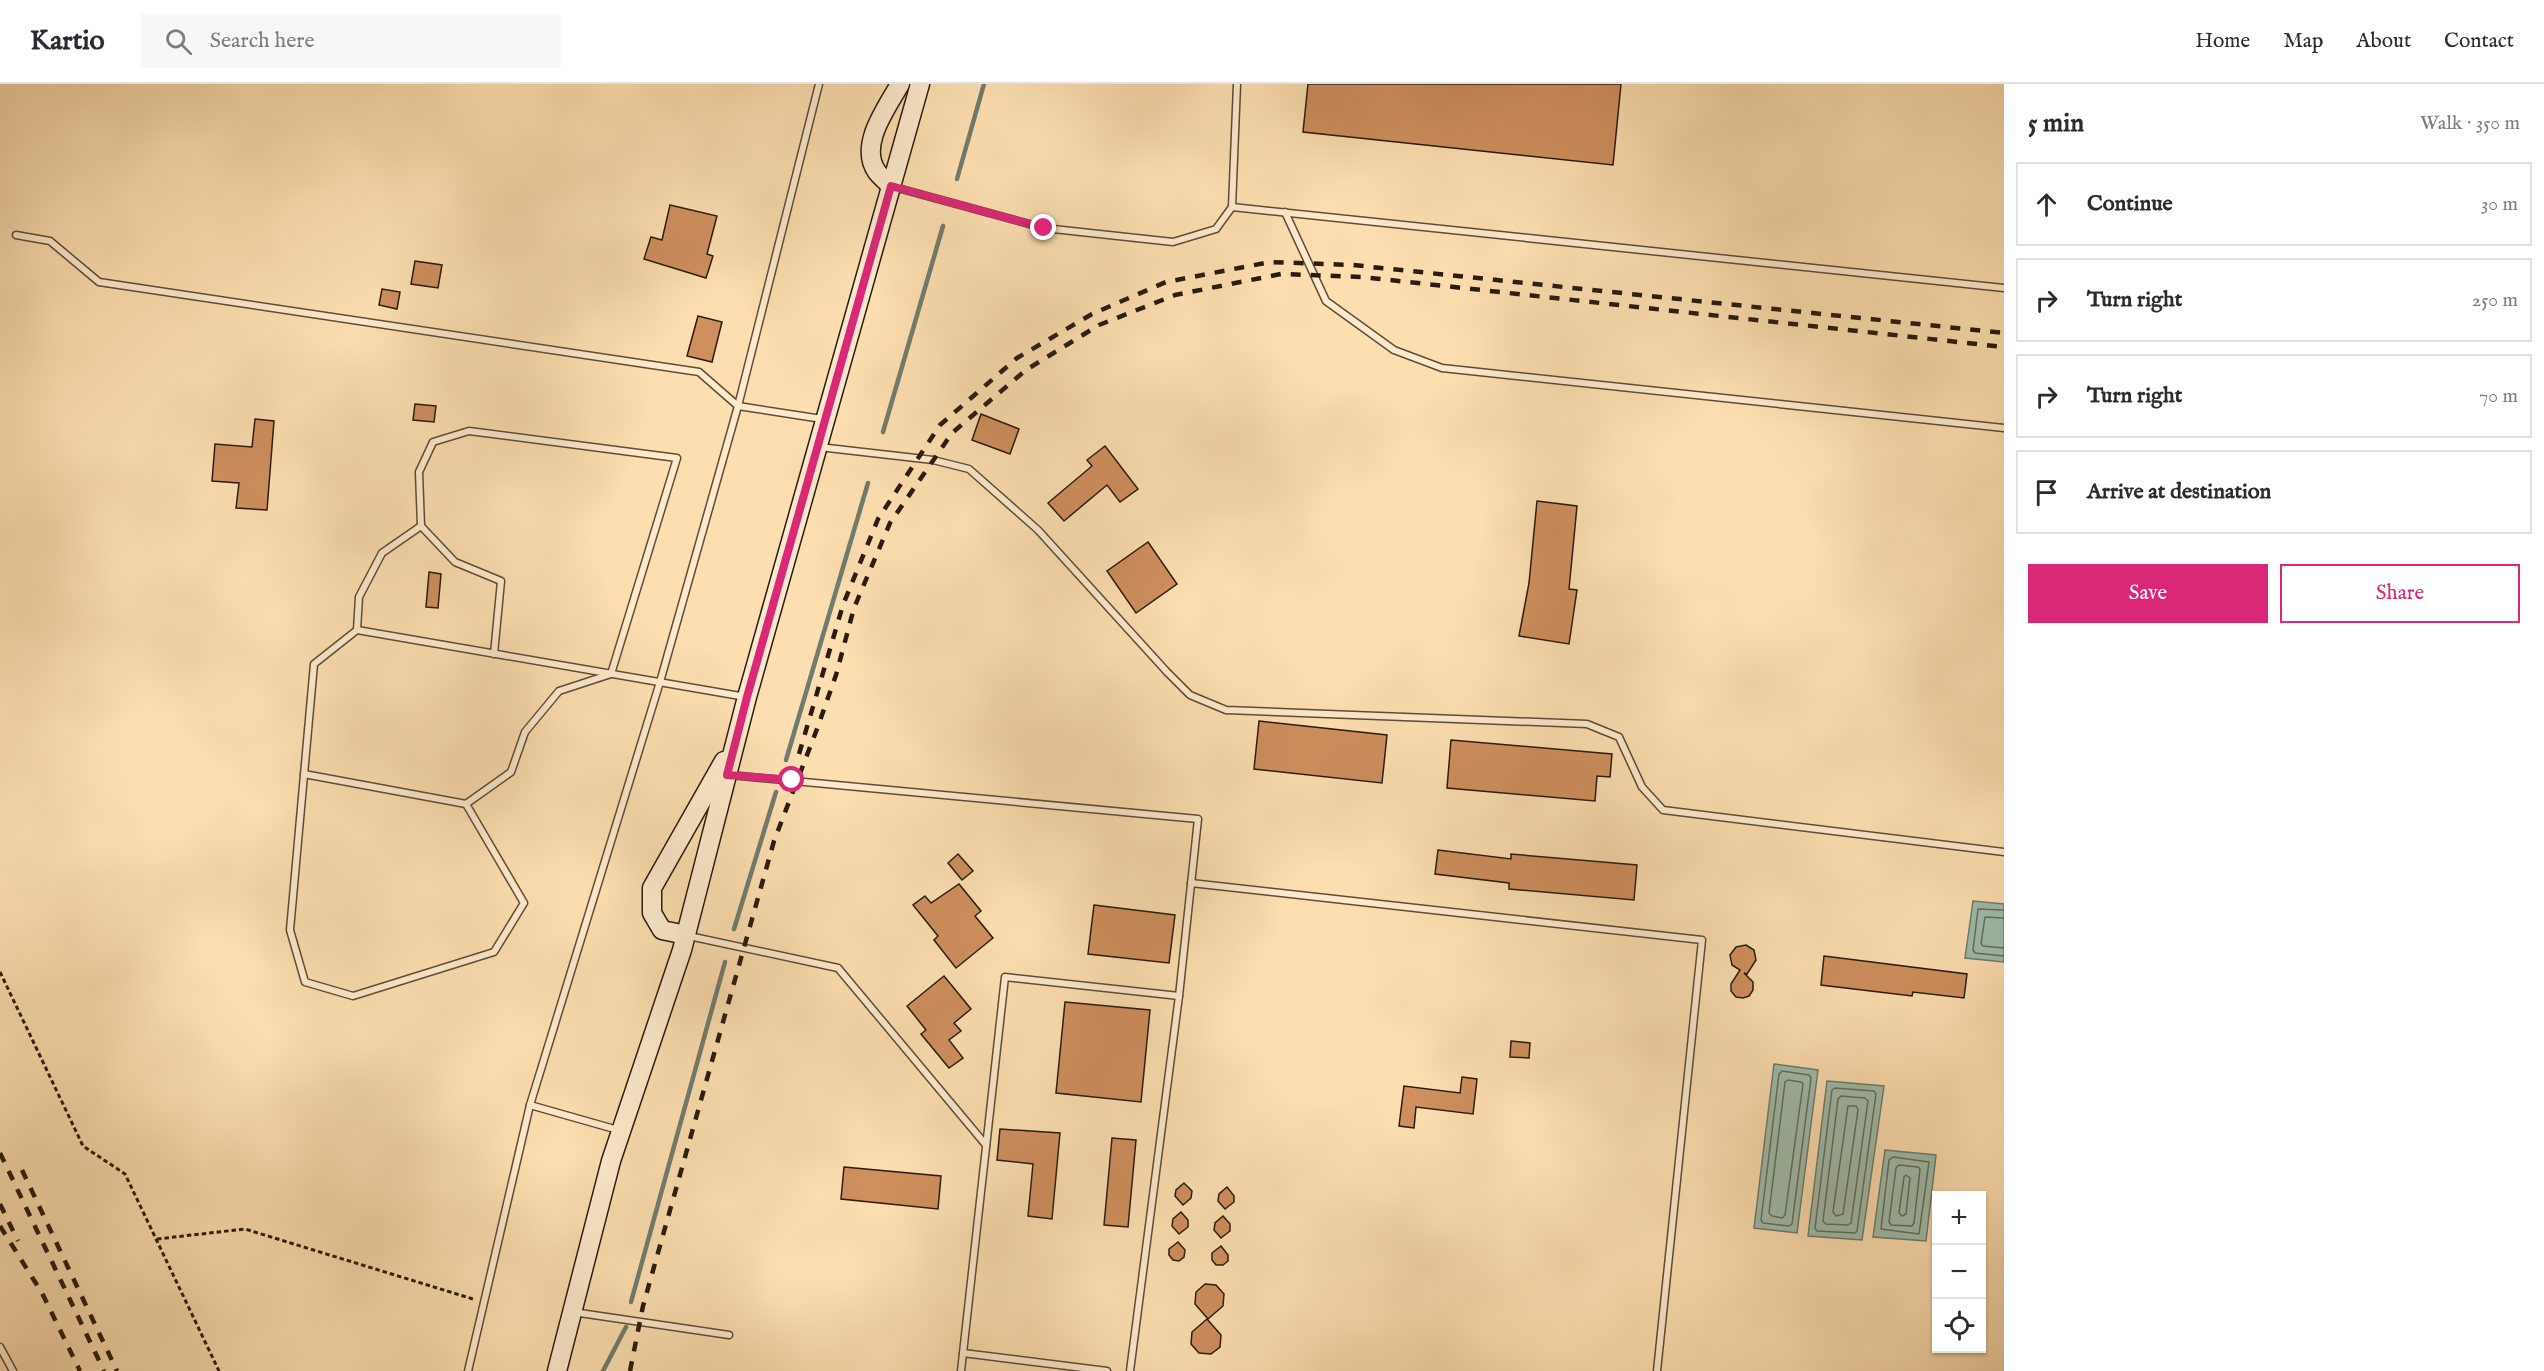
<!DOCTYPE html>
<html lang="en">
<head>
<meta charset="utf-8">
<style>
	body { margin:0; font-family:"IM FELL English",serif; background:#f7f7f7; color:#2b2b33 }
	.controls { position:absolute; right:18px; bottom:18px; display:grid; overflow:hidden; border-radius:0px; box-shadow:0 2px 4px #0004 }
	.controls button { width:54px; height:54px; display:grid; place-items:center; padding:0; border:0; border-bottom:2px solid #e1e1e2; background:#fff; color:#2b2b33; font:30px sans-serif }
	.stop { position:absolute; width:18px; height:18px; margin:-14px; border:4px solid #db2777; border-radius:50%; background:#fff }
	.stop.end { background:#db2777; border-color:#fff; box-shadow:0 2px 6px #0008 }
	.list { margin:0; padding:0; list-style:none }
	h2 { display:flex; justify-content:space-between; align-items:center; height:78px; margin:0; padding:0 24px; font-size:26px }
	h2 small { font-size:20px; font-weight:400; color:#7c7c81 }
	.list li { display:grid; grid-template-columns:39px 1fr auto; gap:18px; align-items:center; box-sizing:border-box; height:84px; margin:0 12px 12px; padding:0 12px; border:2px solid #e1e1e2; border-radius:0px }
	.list b { display:block; font-size:22px; white-space:nowrap }
	.list em { font-size:20px; font-style:normal; color:#7c7c81 }
	.actions { display:flex; gap:12px; padding:18px 24px }
	.actions a { flex:1; padding:14px 0; border:2px solid #db2777; border-radius:0px; text-align:center; font-size:21px; color:#db2777 }
	.actions .main { background:#db2777; color:#fff }
	.icon { flex:none; width:33px; height:33px; fill:none; stroke:currentColor; stroke-width:2; stroke-linecap:round; stroke-linejoin:round }
	.map { position:relative; flex:none; width:2004px; height:1287px; overflow:hidden }
	header { display:flex; align-items:center; gap:36px; box-sizing:border-box; height:84px; padding:0 30px; background:#fff; border-bottom:2px solid #e1e1e2 }
	header strong { font-size:28px }
	nav { display:flex; gap:33px; margin-inline-start:auto; font-size:21px }
	.search { width:420px; height:54px; background:#f7f7f7; display:flex; align-items:center; gap:15px; box-sizing:border-box; padding:0 21px; border-radius:0px; color:#7c7c81; font-size:22px }
	main { display:flex }
	aside { flex:1; background:#fff }
	.map>svg:first-child { display:block }
</style>
</head>
<body>
<header>
<strong>Kartio</strong>
<div class="search"><svg class="icon" aria-label="search" viewBox="0 0 24 24"><circle cx="10" cy="10" r="6"/><path d="M15 15l6 6"/></svg>Search here</div>
<nav><a>Home</a><a>Map</a><a>About</a><a>Contact</a></nav>
</header>
<main>
<div class="map">
<svg width="2004" height="1287" viewBox="0 0 2004 1287">
	<rect width="100%" height="100%" fill="#fcdeb0"/>
	<filter id="stains"><feTurbulence type="fractalNoise" baseFrequency=".00333" numOctaves="4"/><feColorMatrix values="0 0 0 0 .2 0 0 0 0 .09 0 0 0 0 .02 0 0 0 .5 -.17"/></filter>
	<radialGradient id="worn" r=".72"><stop offset=".6" stop-color="#630" stop-opacity="0"/><stop offset="1" stop-color="#630" stop-opacity=".3"/></radialGradient>
	<g fill="#9fbcac" stroke="#707c6d" stroke-width="1.5">
		<path d="M1973,817L2004,820V878L1965,874Z"/>
		<path d="M1774,980L1818,986L1797,1149L1754,1144Z"/>
		<path d="M1827,997L1884,1002L1862,1156L1808,1152Z"/>
		<path d="M1885,1066L1936,1071L1926,1157L1873,1153Z"/>
	</g>
	<g fill="none" stroke-linecap="round" stroke-linejoin="round">
		<g stroke="#646c5d" stroke-width="1.5">
			<path d="M2004,826L1978,825L1973,866L1975,869L2004,872"/>
			<path d="M2004,834L1985,833L1981,859L1983,862L2004,864"/>
			<path d="M1782,987L1809,991L1811,994L1792,1140L1789,1142L1763,1139L1761,1136L1779,990Z"/>
			<path d="M1788,996L1801,998L1803,1000L1785,1131L1782,1134L1772,1132L1769,1129L1785,998Z"/>
			<path d="M1835,1004L1874,1007L1876,1010L1857,1147L1855,1149L1817,1147L1815,1144L1832,1006Z"/>
			<path d="M1841,1012L1865,1014L1868,1017L1851,1139L1848,1141L1826,1140L1823,1137L1838,1015Z"/>
			<path d="M1848,1022H1856L1858,1026L1843,1130L1836,1132L1833,1128Z"/>
			<path d="M1893,1073L1929,1078L1919,1150L1881,1145L1889,1076Z"/>
			<path d="M1899,1081L1918,1083L1920,1085L1914,1139L1912,1142L1891,1141L1889,1138L1896,1084Z"/>
			<path d="M1906,1091L1910,1094L1906,1130L1902,1132L1899,1129L1904,1093Z"/>
		</g>
		<g stroke="#707c6d" stroke-width="4.5">
			<path d="M957,95L984,0"/>
			<path d="M883,348L943,142"/>
			<path d="M786,676L868,399"/>
			<path d="M734,845L776,708"/>
			<path d="M631,1218L725,878"/>
			<path d="M603,1287L626,1243"/>
		</g>
	</g>
	<g fill="#cf8f5f" stroke="#291b0e" stroke-width="1.5">
		<path d="M1308,0H1621L1613,81L1303,48Z"/>
		<path d="M670,121L717,132L707,170L713,172L706,194L644,175L651,153L662,156Z"/>
		<path d="M415,177L442,181L438,204L411,200Z"/>
		<path d="M382,205L400,208L397,225L379,221Z"/>
		<path d="M698,232L722,238L712,278L687,272Z"/>
		<path d="M415,320L436,322L434,338L413,336Z"/>
		<path d="M981,330L1019,345L1010,370L972,356Z"/>
		<path d="M255,335L274,337L267,426L236,424L239,399L212,397L215,360L252,363Z"/>
		<path d="M1105,362L1138,405L1120,418L1107,401L1064,437L1048,419L1092,382L1087,376Z"/>
		<path d="M1537,417L1577,422L1569,505L1577,506L1569,560L1519,552L1529,499Z"/>
		<path d="M1148,458L1177,500L1136,529L1107,487Z"/>
		<path d="M429,488L441,490L438,524L426,523Z"/>
		<path d="M1259,637L1387,651L1382,699L1254,685Z"/>
		<path d="M1451,656L1612,670L1610,693L1597,692L1595,717L1447,704Z"/>
		<path d="M1438,766L1511,775V770L1637,781L1634,816L1509,805V799L1435,790Z"/>
		<path d="M958,770L973,787L962,796L948,779Z"/>
		<path d="M959,800L981,827L975,832L993,854L956,884L934,856L938,852L913,821L925,812L931,819Z"/>
		<path d="M1094,821L1175,831L1169,879L1088,870Z"/>
		<path d="M1746,861L1754,866L1756,876L1747,890L1744,889L1753,898V906L1749,912L1743,914L1736,913L1731,907V900L1740,886L1732,881L1730,871L1736,863Z"/>
		<path d="M1824,872L1967,890L1964,914L1913,908L1912,912L1821,901Z"/>
		<path d="M944,892L971,925L954,939L961,947L949,956L963,974L949,984L921,950L926,946L907,922Z"/>
		<path d="M1065,918L1150,926L1141,1018L1056,1009Z"/>
		<path d="M1511,957L1530,959L1529,974L1510,973Z"/>
		<path d="M1462,993L1477,995L1473,1030L1416,1023L1414,1044L1399,1042L1404,1002L1460,1009Z"/>
		<path d="M1000,1045L1060,1049L1052,1135L1028,1132L1033,1080L997,1076Z"/>
		<path d="M1112,1054L1136,1056L1128,1143L1104,1141Z"/>
		<path d="M844,1083L941,1092L938,1125L841,1115Z"/>
		<path d="M1184,1099L1192,1107L1191,1114L1183,1121L1175,1112L1176,1106Z"/>
		<path d="M1227,1103L1234,1112V1118L1225,1125L1218,1117L1219,1110Z"/>
		<path d="M1181,1128L1188,1136V1143L1179,1150L1172,1142L1173,1135Z"/>
		<path d="M1223,1132L1230,1140V1147L1221,1154L1214,1146L1215,1139Z"/>
		<path d="M1178,1158L1185,1166L1184,1173L1179,1177L1173,1176L1169,1171V1165Z"/>
		<path d="M1221,1162L1228,1171V1177L1223,1181H1216L1212,1176V1169Z"/>
		<path d="M1205,1200L1216,1201L1224,1210L1223,1222L1208,1235L1195,1220L1196,1208Z"/>
		<path d="M1207,1235L1221,1251L1220,1263L1211,1270L1199,1269L1191,1260L1192,1248Z"/>
	</g>
	<g fill="none" stroke-linecap="round" stroke-linejoin="round">
		<g stroke="#5e4c36" stroke-width="9">
			<g id="lane">
				<path d="M894,103L1044,144L1173,158L1216,145L1232,123L1237,0"/>
				<path d="M1232,123L2004,204"/>
				<path d="M1285,128L1326,217L1394,266L1442,284L2004,344"/>
				<path d="M16,151L50,157L99,198L699,288L738,322L822,335"/>
				<path d="M819,363L933,376L969,385L1038,446L1167,588L1190,611L1226,626L1587,640L1619,653L1642,703L1663,726L2004,768"/>
				<path d="M357,546L359,513L382,469L421,442"/>
				<path d="M304,690L466,720L511,688L525,648L559,607L611,590L677,374L469,347L433,358L419,388L421,442L455,478L501,497L494,570"/>
				<path d="M730,691L1198,735L1179,912L1130,1287"/>
				<path d="M466,720L524,819L494,868L353,912L305,898L290,846L314,580L357,546L746,613"/>
				<path d="M1191,799L1702,856L1657,1287"/>
				<path d="M689,852L838,884L986,1061"/>
				<path d="M530,1021L618,1046"/>
				<path d="M573,1228L729,1251"/>
				<path d="M0,1263L13,1287"/>
				<path d="M963,1269L1107,1287"/>
				<path d="M468,1287L530,1021L660,598L738,322L819,0"/>
				<path d="M961,1287L1005,893L1179,912"/>
			</g>
		</g>
		<g stroke="#291b0e" stroke-width="21">
			<g id="secondary">
				<path d="M891,102C886,97 881,93 877,88C858,61 887,24 900,0"/>
				<path d="M686,851L662,846L652,829V804L724,677"/>
				<path d="M557,1287L611,1077L682,866L747,613L920,0"/>
			</g>
		</g>
		<g stroke="#291b0e" stroke-width="3" stroke-dasharray="4.5 3" stroke-linecap="butt">
			<path d="M0,888L83,1062L125,1090L219,1287"/>
			<path d="M157,1155L245,1145L473,1215"/>
		</g>
		<use href="#lane" stroke="#fdeacc" stroke-width="6"/>
		<use href="#secondary" stroke="#fdeacc" stroke-width="18"/>
		<g stroke="#291b0e" stroke-width="4.5" stroke-dasharray="10 10" stroke-linecap="butt">
			<path d="M799,670L843,521L878,435L940,341L1017,274L1092,230L1166,198L1270,178L1353,181L2004,249"/>
			<path d="M0,1069L104,1287"/>
			<path d="M22,1086L117,1287"/>
			<path d="M0,1120L18,1157"/>
			<path d="M0,1142L42,1209L80,1287"/>
			<path d="M630,1287L643,1222L774,757L817,645L836,591L854,524L890,439L952,349L1026,286L1099,241L1175,211L1281,190L1362,193L2004,263"/>
		</g>
	</g>
	<g fill="none" stroke-linecap="round" stroke-linejoin="round">
		<path stroke="#db2777" stroke-width="8" d="M792,696L727,691L747,613L891,102L1044,144"/>
	</g>
	<rect width="100%" height="100%" filter="url(#stains)"/>
	<rect width="100%" height="100%" fill="url(#worn)"/>
</svg>
<div class="controls">
<button>+</button>
<button>−</button>
<button><svg class="icon" aria-label="locate" viewBox="0 0 24 24"><circle cx="12" cy="12" r="6"/><path d="M12 2v4M12 18v4M2 12h4M18 12h4"/></svg></button>
</div>
<div class="stop" style="left:792px;top:696px"></div>
<div class="stop end" style="left:1044px;top:144px"></div>
</div>
<aside>
<h2>5 min<small>Walk · 350 m</small></h2>
<ul class="list">
<li><svg class="icon" aria-label="ahead" viewBox="0 0 24 24"><path d="M12 20V5M6 11l6-6 6 6"/></svg><div><b>Continue</b></div><em>30 m</em></li>
<li><svg class="icon" aria-label="right" viewBox="0 0 24 24"><path d="M7 20v-9h11M14 6l5 5-5 5"/></svg><div><b>Turn right</b></div><em>250 m</em></li>
<li><svg class="icon" aria-label="right" viewBox="0 0 24 24"><path d="M7 20v-9h11M14 6l5 5-5 5"/></svg><div><b>Turn right</b></div><em>70 m</em></li>
<li><svg class="icon" aria-label="arrive" viewBox="0 0 24 24"><path d="M6 21V4h12l-3 4 3 4H6"/></svg><div><b>Arrive at destination</b></div></li>
</ul>
<div class="actions"><a class="main">Save</a><a>Share</a></div>
</aside>
</main>
</body>
</html>
